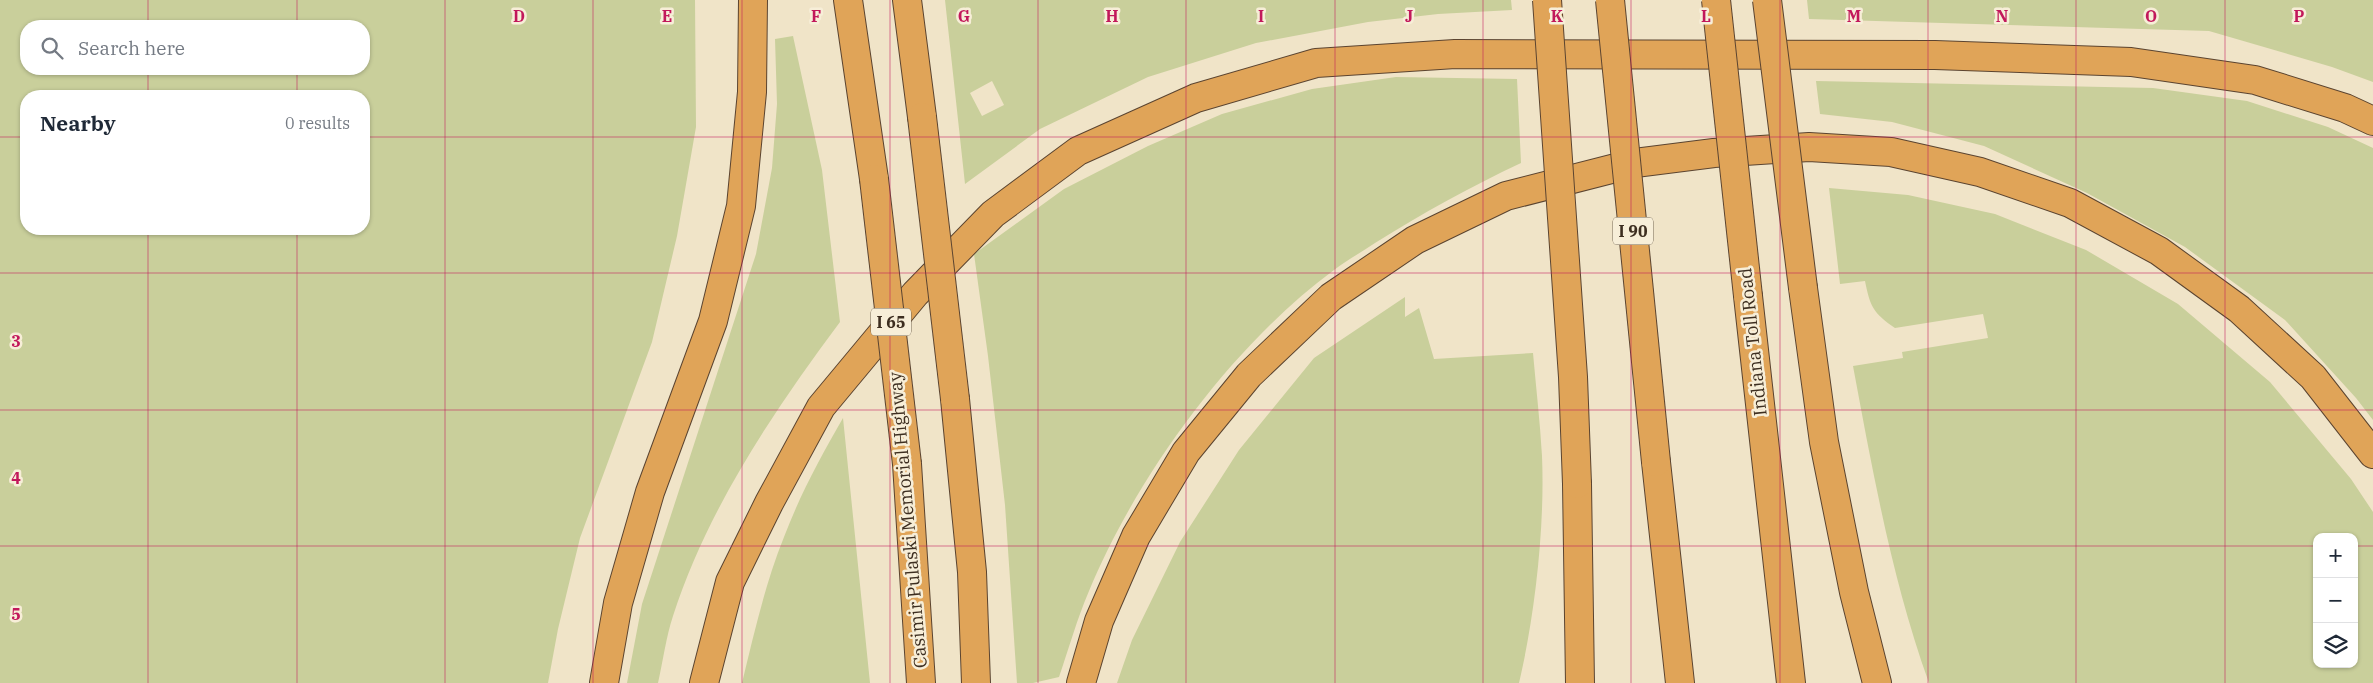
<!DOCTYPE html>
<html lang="en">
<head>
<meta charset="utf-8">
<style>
	body { margin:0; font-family:"IBM Plex Serif",serif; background:#f6f6f7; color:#1f2937 }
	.controls { position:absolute; right:15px; bottom:15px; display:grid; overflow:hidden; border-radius:10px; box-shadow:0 1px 4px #0004 }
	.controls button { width:45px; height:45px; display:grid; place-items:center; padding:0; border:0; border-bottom:1px solid #e0e1e3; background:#fff; color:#1f2937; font:25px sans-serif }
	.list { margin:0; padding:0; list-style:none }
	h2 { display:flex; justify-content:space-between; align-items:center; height:65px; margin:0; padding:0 20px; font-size:21px }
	h2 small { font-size:16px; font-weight:400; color:#747a83 }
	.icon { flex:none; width:28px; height:28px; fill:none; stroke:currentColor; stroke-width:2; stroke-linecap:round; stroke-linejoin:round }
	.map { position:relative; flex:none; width:2373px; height:683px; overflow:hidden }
	.search { position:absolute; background:#fff; box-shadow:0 1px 4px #0004; left:20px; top:20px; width:350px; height:55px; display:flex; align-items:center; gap:12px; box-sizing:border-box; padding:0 18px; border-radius:20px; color:#747a83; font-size:19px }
	.panel { position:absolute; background:#fff; box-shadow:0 1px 4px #0004; left:20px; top:90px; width:350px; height:145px; border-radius:20px }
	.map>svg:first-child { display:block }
</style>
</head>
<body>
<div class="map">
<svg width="2373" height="683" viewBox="0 0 2373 683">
	<rect width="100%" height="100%" fill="#f0e4c8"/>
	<g fill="#c9cf9b" fill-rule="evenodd">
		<path d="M0,0H695L696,127L677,236L652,342L580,538L558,629L548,683H0ZM26,26H364V69H26ZM26,96H364V229H26Z"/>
		<path d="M945,0H1511L1512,10L1438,14L1368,22L1256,43L1148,77L1040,129L965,184ZM992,81L1004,105L982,116L970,93Z"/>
		<path d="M1807,0H2373V82L2332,67L2209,31L1809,19Z"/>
		<path d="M793,36L822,170L840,322C773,412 708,508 673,616C666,637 663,661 658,683H627L642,604L756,254L772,168L777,104L775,39Z"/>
		<path d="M1396,77L1517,79L1521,163C1470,187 1423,213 1375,243C1362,252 1347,260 1334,270C1232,345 1137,475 1089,591C1077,619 1069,648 1059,677L1033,683H1017L1005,505L988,356L974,254L1064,189L1148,146L1222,114L1312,89Z"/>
		<path d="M1816,81L2153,88L2247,101L2328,127L2373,148V420L2356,398L2285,320L2185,247L2087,193L1984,146L1892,122L1820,114Z"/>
		<path d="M1829,188L1908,195L1995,214L2086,250L2178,304L2270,382L2351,479L2373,512V683H1929C1892,580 1873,473 1853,366L1903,358L1902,352L1988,338L1983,314L1895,328C1873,313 1870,306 1865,281L1840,284ZM2317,537H2354V664H2317Z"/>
		<path d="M1405,297V317L1419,308L1434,359L1533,353C1536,387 1540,422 1542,456C1545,526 1535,615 1519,683H1117L1132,640L1180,542L1239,450L1314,358Z"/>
		<path d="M843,418L870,683H742C754,634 765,584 784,537C800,495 821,456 843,418Z"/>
	</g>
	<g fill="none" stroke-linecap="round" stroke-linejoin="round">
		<g stroke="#5b4430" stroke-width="30">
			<g id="motorway">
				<path d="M848,0L874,179"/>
				<path d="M907,0L922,117"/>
				<path d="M1803,288L1824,442L1854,592L1877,683"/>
				<path d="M1748,296L1791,683"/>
				<path d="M955,399L972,572L976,683"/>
				<path d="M1656,462L1680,683"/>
				<path d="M907,464L921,683"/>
				<path d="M1577,484L1580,683"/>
				<path d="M604,683L618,603L650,492L713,321L741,206L752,92L753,0"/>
				<path d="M704,683L730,582L769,503L821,407L915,294L993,214L1078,151L1196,98L1316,63L1455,54L1935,55L2131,62L2255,80L2345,108L2373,121"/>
				<path d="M1081,683L1099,621L1136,536L1186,452L1249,375L1331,297L1415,240L1506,196L1635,163L1714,153L1809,147L1891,152L1980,172L2070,203L2159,251L2239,309L2313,377L2373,454"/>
			</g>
		</g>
		<use href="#motorway" stroke="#e0a458" stroke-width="28"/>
		<g stroke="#5b4430" stroke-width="30" stroke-linecap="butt">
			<g id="motorway-bridge">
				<path d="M1547,0L1573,377L1577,484"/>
				<path d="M1610,0L1656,462"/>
				<path d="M1716,0L1748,296"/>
				<path d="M1767,0L1803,288"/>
				<path d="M922,117L955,399"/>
				<path d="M874,179L907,464"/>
			</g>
		</g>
		<use href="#motorway-bridge" stroke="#e0a458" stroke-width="28"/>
	</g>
	<path fill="none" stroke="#c2185b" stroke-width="1" stroke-opacity="0.55" d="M148,0V26M297,0V26M445,0V683M593,0V683M742,0V683M890,0V683M1038,0V683M1186,0V683M1335,0V683M1483,0V683M1631,0V683M1780,0V683M1928,0V683M2076,0V683M2225,0V683M148,69V96M297,69V96M0,137H26M364,137H2373M148,229V683M297,229V683M0,273H2373M0,410H2373M0,546H2317M2354,546H2373"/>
	<g text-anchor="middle" stroke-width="5" stroke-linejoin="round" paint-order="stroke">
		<g fill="#f7eed8" stroke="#756857" stroke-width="1">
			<rect x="1613" y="217.5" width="40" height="27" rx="4"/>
			<rect x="871" y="308.5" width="40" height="27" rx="4"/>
		</g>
		<g font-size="16" font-weight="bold" fill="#3d2e20">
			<text x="1633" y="237">I 90</text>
			<text x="891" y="328">I 65</text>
		</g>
		<g font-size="18" fill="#3d2e20" stroke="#f7eed8">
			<text transform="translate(1753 342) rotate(-96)" y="6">Indiana Toll Road</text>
			<text transform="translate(908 520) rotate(-95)" y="6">Casimir Pulaski Memorial Highway</text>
		</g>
	</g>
	<g font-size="16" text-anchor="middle" font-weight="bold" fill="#c2185b" stroke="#f7eed8" stroke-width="5" stroke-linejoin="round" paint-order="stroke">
		<text x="519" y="22">D</text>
		<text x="667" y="22">E</text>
		<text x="816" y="22">F</text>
		<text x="964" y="22">G</text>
		<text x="1112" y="22">H</text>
		<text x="1261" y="22">I</text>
		<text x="1409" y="22">J</text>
		<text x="1557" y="22">K</text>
		<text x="1706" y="22">L</text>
		<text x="1854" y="22">M</text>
		<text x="2002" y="22">N</text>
		<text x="2151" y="22">O</text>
		<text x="2299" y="22">P</text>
		<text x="16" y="347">3</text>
		<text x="16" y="484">4</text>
		<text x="16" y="620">5</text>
	</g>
</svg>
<div class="controls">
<button>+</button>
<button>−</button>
<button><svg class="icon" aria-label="layers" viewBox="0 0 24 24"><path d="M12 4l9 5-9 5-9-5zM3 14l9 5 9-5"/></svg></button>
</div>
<div class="search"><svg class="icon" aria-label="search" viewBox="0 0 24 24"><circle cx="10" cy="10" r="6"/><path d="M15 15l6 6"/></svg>Search here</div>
<section class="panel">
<h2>Nearby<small>0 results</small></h2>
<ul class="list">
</ul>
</section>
</div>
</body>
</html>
